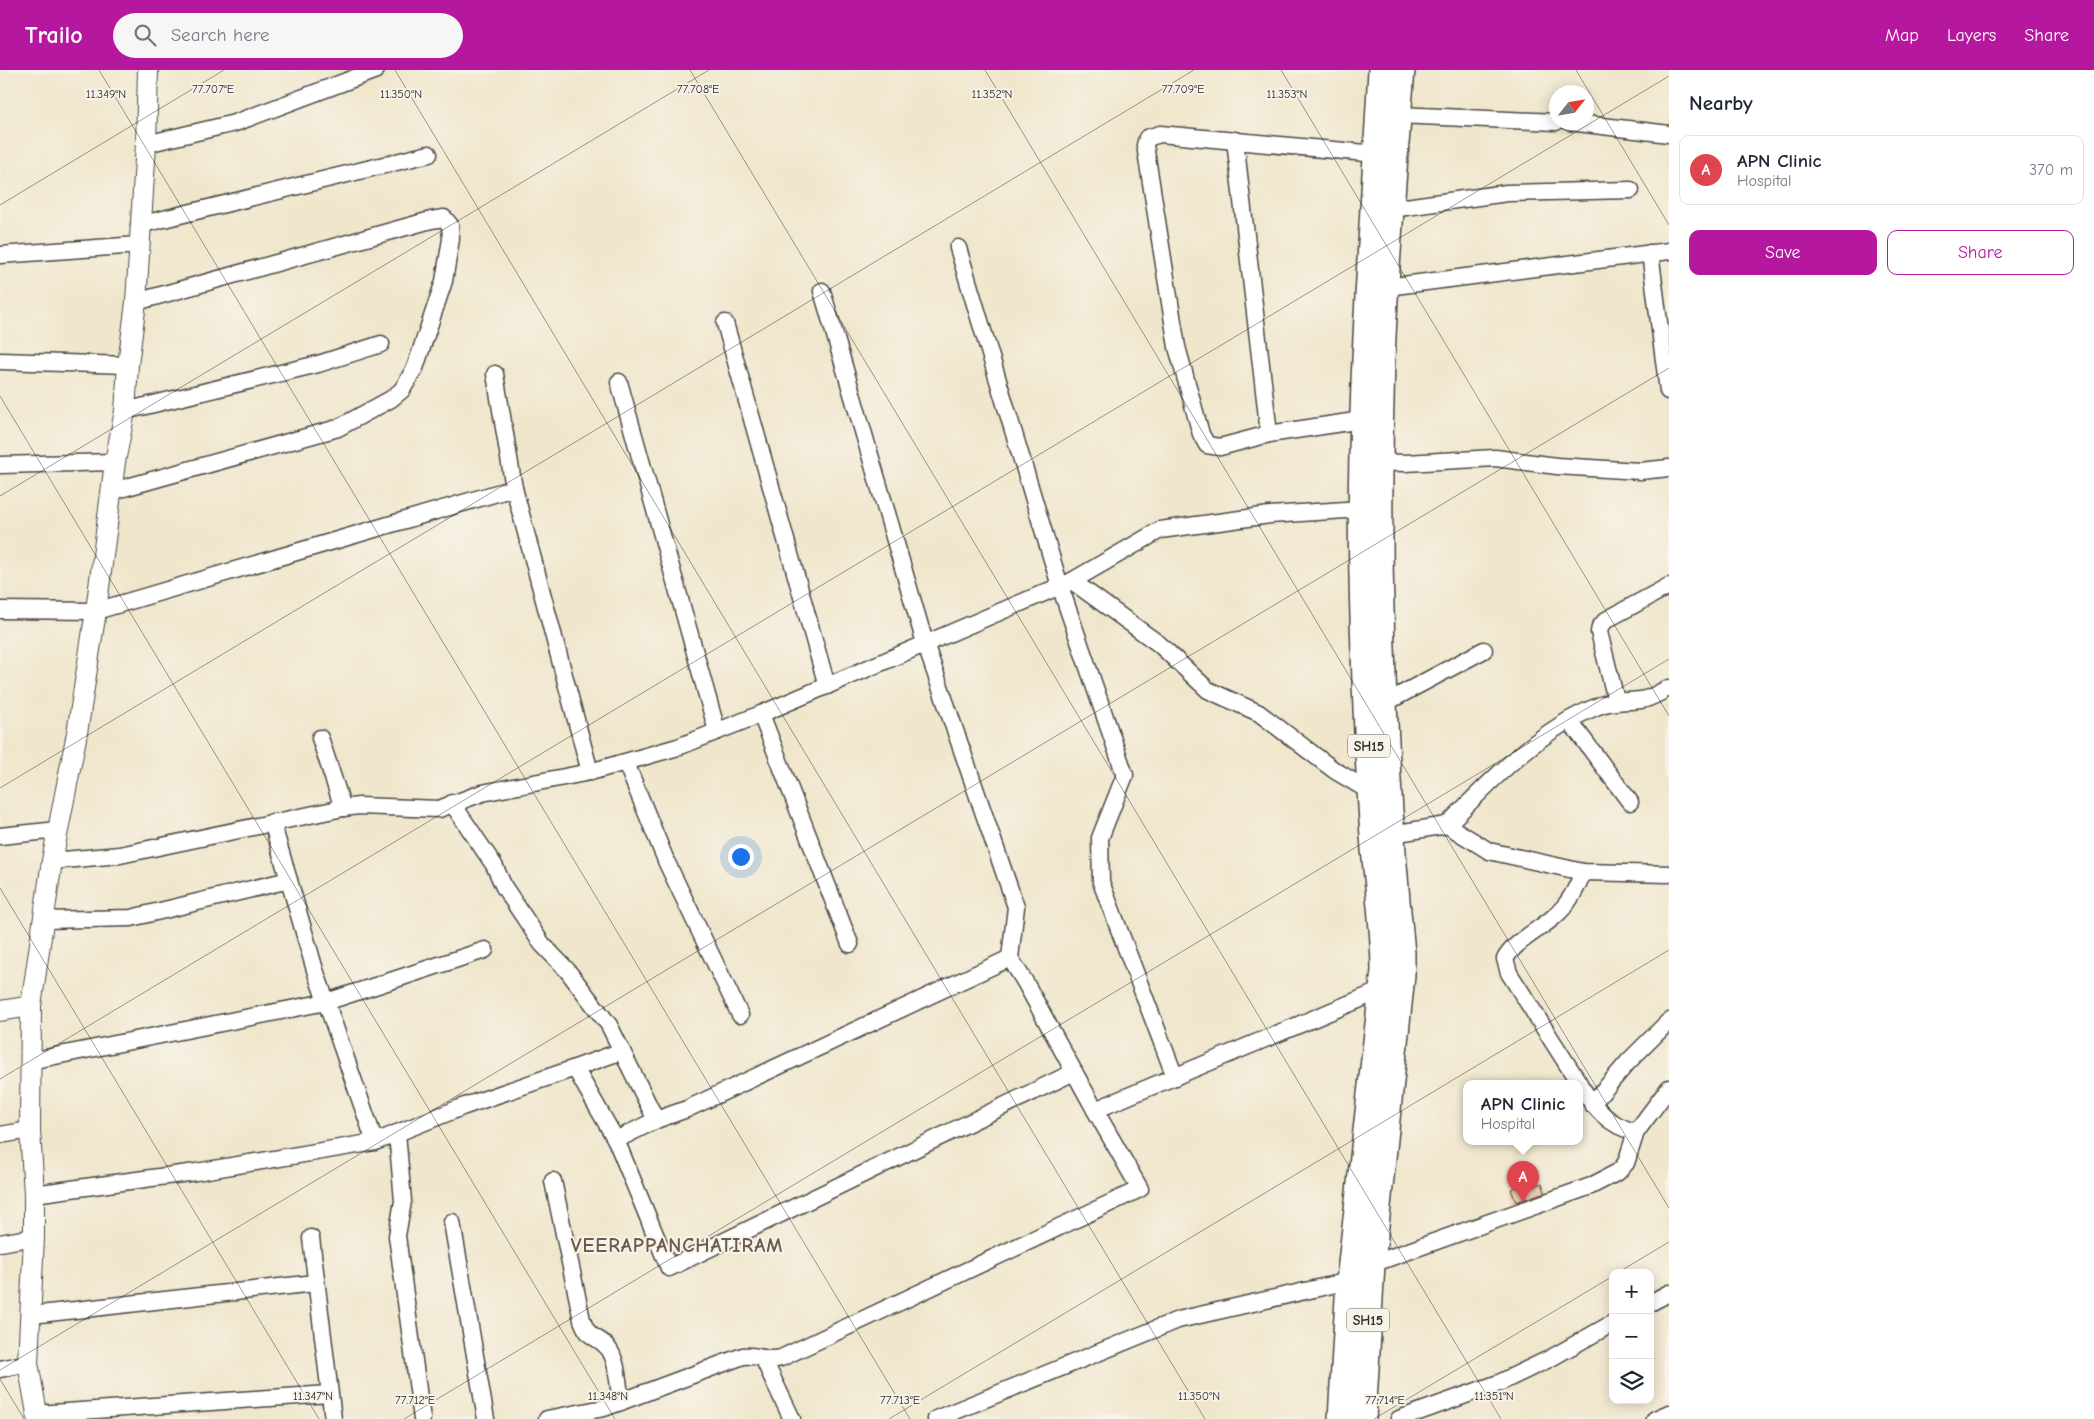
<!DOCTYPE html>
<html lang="en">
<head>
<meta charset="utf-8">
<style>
	body { margin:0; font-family:"Comic Neue",sans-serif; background:#f6f6f7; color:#1f2937 }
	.controls { position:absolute; right:15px; bottom:15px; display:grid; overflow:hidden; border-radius:10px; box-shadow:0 2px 12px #0003 }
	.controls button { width:45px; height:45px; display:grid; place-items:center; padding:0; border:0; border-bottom:1px solid #e0e1e3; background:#fff; color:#1f2937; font:25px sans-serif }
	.compass { position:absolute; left:1549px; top:15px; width:45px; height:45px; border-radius:50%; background:#fff; box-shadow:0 2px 12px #0003; rotate:59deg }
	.you { position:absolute; left:740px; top:786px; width:18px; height:18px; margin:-12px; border:4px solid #fff; border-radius:50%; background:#1a73e8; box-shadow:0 0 0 8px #1a73e833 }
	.badge { display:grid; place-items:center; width:32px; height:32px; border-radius:50%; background:#b5179e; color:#fff; font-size:16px; font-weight:700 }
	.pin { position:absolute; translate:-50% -41px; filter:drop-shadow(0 1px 2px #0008) }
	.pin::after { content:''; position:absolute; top:26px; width:18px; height:15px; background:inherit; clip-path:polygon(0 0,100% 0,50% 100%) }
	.popup { position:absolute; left:1463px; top:1010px; width:120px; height:65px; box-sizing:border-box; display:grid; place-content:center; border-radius:10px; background:#fff; filter:drop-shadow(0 1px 4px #0005); font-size:16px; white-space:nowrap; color:#747a83 }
	.popup b { font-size:19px; color:#1f2937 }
	.popup::after { content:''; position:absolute; left:50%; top:100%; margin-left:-10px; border:10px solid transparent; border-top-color:#fff }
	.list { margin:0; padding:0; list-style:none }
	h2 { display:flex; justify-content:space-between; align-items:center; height:65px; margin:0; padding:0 20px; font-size:21px }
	h2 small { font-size:16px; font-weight:400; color:#747a83 }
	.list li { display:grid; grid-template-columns:32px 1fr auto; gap:15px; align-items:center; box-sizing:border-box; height:70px; margin:0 10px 10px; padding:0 10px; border:1px solid #e0e1e3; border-radius:10px }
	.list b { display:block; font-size:19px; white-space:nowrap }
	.list p { margin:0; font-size:16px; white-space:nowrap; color:#747a83 }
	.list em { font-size:16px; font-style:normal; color:#747a83 }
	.actions { display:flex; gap:10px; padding:15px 20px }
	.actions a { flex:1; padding:11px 0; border:1px solid #b5179e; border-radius:10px; text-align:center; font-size:18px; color:#b5179e }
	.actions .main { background:#b5179e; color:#fff }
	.icon { flex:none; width:28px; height:28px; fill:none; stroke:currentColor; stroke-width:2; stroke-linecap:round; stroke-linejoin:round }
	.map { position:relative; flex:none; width:1669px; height:1349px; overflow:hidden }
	header { display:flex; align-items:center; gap:30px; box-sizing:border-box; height:70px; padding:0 25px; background:#b5179e; color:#fff }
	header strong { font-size:24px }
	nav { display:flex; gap:28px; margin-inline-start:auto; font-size:18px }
	.search { width:350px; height:45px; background:#f6f6f7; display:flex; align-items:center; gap:12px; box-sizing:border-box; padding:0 18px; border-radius:28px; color:#747a83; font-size:19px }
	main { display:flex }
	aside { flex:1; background:#fff }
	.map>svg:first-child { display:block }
</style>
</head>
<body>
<header>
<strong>Trailo</strong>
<div class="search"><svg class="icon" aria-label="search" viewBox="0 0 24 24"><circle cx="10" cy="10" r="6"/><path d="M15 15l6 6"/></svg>Search here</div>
<nav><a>Map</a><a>Layers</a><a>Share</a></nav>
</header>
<main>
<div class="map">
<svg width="1669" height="1349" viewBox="0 0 1669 1349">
	<rect width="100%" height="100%" fill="#f7f3e8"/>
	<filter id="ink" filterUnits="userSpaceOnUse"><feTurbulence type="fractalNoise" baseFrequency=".02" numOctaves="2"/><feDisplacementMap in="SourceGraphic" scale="10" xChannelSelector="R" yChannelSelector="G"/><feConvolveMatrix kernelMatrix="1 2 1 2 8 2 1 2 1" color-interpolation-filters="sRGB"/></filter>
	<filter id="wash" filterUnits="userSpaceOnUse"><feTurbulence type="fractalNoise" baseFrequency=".0096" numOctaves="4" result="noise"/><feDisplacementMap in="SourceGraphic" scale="20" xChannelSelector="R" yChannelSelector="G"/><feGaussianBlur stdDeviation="1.12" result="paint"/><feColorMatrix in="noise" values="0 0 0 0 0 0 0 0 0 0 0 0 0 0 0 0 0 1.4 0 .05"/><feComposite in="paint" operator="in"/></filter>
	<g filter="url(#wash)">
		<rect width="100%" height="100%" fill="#f0e6cc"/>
		<g id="blocks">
			<path fill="#e5b590" d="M1542,1113L1545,1122L1516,1132L1511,1119L1523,1114L1525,1120Z"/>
		</g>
	</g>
	<g filter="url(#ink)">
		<use href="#blocks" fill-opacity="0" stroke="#494743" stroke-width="1"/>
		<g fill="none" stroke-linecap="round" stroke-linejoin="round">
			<g stroke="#494743" stroke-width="19">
				<g id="minor">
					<path d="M1398,45L1556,52"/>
					<path d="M1569,52L1669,64"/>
					<path d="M1235,70L1269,364"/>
					<path d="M146,74L235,53L376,0"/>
					<path d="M1391,139L1507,123L1631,120"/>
					<path d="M139,155L429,84"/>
					<path d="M958,178L1060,516L1125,705L1100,768L1101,812L1175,1007"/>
					<path d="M1650,183L1668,321"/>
					<path d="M0,185L138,175"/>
					<path d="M1387,217L1669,181"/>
					<path d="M822,221L925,573L1016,837L1010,888"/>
					<path d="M725,253L827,616"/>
					<path d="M0,291L128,295"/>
					<path d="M495,304L514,418"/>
					<path d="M619,312L717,661"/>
					<path d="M125,341L318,294L381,274"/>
					<path d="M1362,350L1269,364L1220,377L1207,375L1201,364L1177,277L1145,75L1147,68L1160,64L1377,84"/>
					<path d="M1371,392L1405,393L1495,388L1557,396L1640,401L1669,398"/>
					<path d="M0,395L115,392"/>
					<path d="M113,421L338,358L391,329L402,320L415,298L444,211L451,169L450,155L444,148L431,150L136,232"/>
					<path d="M1072,511L1159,574L1208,620L1259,643L1334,700L1371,722"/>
					<path d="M0,540L96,541L514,418L590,702"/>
					<path d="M1616,630L1599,562L1600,557L1606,550L1669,516"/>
					<path d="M1385,633L1484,580"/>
					<path d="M761,644L850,874"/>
					<path d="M1569,650L1630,732"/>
					<path d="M320,668L343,738"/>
					<path d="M626,693L667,793L740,945"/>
					<path d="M452,733L494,795L504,817L542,874L567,900L609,955L656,1050"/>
					<path d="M272,752L315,900L375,1072"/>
					<path d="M1447,755C1491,711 1537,661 1596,637C1611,630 1625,632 1641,630C1650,629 1660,622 1669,618"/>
					<path d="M1392,764L1447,755L1489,781L1583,802L1669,804"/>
					<path d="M0,766L58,760"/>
					<path d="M52,791L120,785L343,738L359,736L439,739L482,723L590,702L678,677L761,644L1072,511L1160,460L1270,445L1361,439"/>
					<path d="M44,850L131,848L289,810"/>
					<path d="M30,991L326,932L485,880"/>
					<path d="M575,998L622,981"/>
					<path d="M1579,1013L1509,903L1505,889C1516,870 1540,860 1556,845C1569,834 1577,818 1583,802"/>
					<path d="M1579,1014C1594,1037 1608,1056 1636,1062"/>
					<path d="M1592,1034L1628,992L1669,951"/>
					<path d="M397,1063L403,1131L397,1166L422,1349"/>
					<path d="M0,1065L30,1060"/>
					<path d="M616,1070L669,1198L1074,1002"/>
					<path d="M553,1111L582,1250C590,1272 597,1264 608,1278C618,1290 618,1316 621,1332"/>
					<path d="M34,1124L196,1102L375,1072L462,1037L575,998L616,1070L656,1050L687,1039L1010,888L1025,912L1095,1040L1382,920"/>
					<path d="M452,1152L486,1349"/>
					<path d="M311,1168L333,1349"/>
					<path d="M0,1173L34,1167"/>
					<path d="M1372,1194L1591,1116L1618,1102L1626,1093L1636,1062L1669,1018"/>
					<path d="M1650,1233L1669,1223"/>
					<path d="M31,1245L315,1213"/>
					<path d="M763,1288L792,1349"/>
					<path d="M0,1299L28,1293"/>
					<path d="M37,1344L329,1324"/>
					<path d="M547,1349L604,1338L743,1286C758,1284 766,1292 781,1288L1140,1119L1095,1040"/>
					<path d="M936,1349L1178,1250L1349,1211"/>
					<path d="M1399,1349L1499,1313L1551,1288L1613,1253"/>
					<path d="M1655,1349L1669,1343"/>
				</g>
			</g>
			<g stroke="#494743" stroke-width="22">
				<g id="tertiary">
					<path d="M0,941L31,936"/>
					<path d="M38,1349L28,1293L34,1167V1124L30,1060L31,936L52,791L77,663L96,541L115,392L125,341L128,295L136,232L146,74L148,0"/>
				</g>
			</g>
			<g stroke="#494743" stroke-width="28">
				<g id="primary">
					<path d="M1341,1349L1349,1211L1384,901C1384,860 1378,820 1374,779C1367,689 1364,597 1362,507C1358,338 1372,169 1381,0"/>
					<path d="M1363,1349L1372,1194L1402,905V883C1382,686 1376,486 1382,288C1386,192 1394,96 1402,0"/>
				</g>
			</g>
			<use href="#minor" stroke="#fff" stroke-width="16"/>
			<use href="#tertiary" stroke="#fff" stroke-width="20"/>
			<use href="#primary" stroke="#fff" stroke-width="25"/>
		</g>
	</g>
	<path fill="none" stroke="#2b2b2b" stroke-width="1" stroke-opacity="0.45" d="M99,0L910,1349M395,0L1205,1349M690,0L1501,1349M985,0L1669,1138M1281,0L1669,646M1576,0L1669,155M0,135L224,0M0,326L615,1349M0,426L709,0M0,718L1194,0M0,818L319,1349M0,1009L1669,6M1617,1203L1669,1172M0,1300L1669,298M0,1309L24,1349M404,1349L1669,589M889,1349L1669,880M1374,1349L1613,1206"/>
	<g text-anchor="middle" stroke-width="4" stroke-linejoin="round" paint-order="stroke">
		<g fill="#f7f3e8" stroke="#686764" stroke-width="1">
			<rect x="1348" y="664.5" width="42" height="23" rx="4"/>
			<rect x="1347" y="1238.5" width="42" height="23" rx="4"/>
		</g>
		<g font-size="14" font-weight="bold" fill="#2b2b2b">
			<text x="1369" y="681">SH15</text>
			<text x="1368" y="1255">SH15</text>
		</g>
		<g font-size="20" font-weight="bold" letter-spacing="1" fill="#6c5b4e" stroke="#f7f3e8">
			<text x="677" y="1182">VEERAPPANCHATIRAM</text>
		</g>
	</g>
	<g font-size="12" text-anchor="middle" fill="#2b2b2b" stroke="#f7f3e8" stroke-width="4" stroke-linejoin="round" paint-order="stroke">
		<text x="698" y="23">77.708°E</text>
		<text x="213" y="23">77.707°E</text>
		<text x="1183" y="23">77.709°E</text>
		<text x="1287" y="28">11.353°N</text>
		<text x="106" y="28">11.349°N</text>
		<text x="401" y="28">11.350°N</text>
		<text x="992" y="28">11.352°N</text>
		<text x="313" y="1330">11.347°N</text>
		<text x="608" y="1330">11.348°N</text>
		<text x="1199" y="1330">11.350°N</text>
		<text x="1494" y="1330">11.351°N</text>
		<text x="415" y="1334">77.712°E</text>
		<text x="900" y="1334">77.713°E</text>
		<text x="1385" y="1334">77.714°E</text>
	</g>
</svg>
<div class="controls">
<button>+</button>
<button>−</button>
<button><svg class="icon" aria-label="layers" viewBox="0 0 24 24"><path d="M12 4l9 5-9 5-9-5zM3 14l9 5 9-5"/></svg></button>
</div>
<svg class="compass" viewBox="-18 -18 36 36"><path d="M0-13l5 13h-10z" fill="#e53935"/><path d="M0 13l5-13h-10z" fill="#747a83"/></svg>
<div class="you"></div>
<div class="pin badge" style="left:1523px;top:1132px;background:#e0444e">A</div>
<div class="popup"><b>APN Clinic</b>Hospital</div>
</div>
<aside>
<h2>Nearby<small></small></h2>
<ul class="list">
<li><span class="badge" style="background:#e0444e">A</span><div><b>APN Clinic</b><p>Hospital</p></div><em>370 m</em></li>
</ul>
<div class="actions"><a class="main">Save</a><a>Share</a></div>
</aside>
</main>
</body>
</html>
